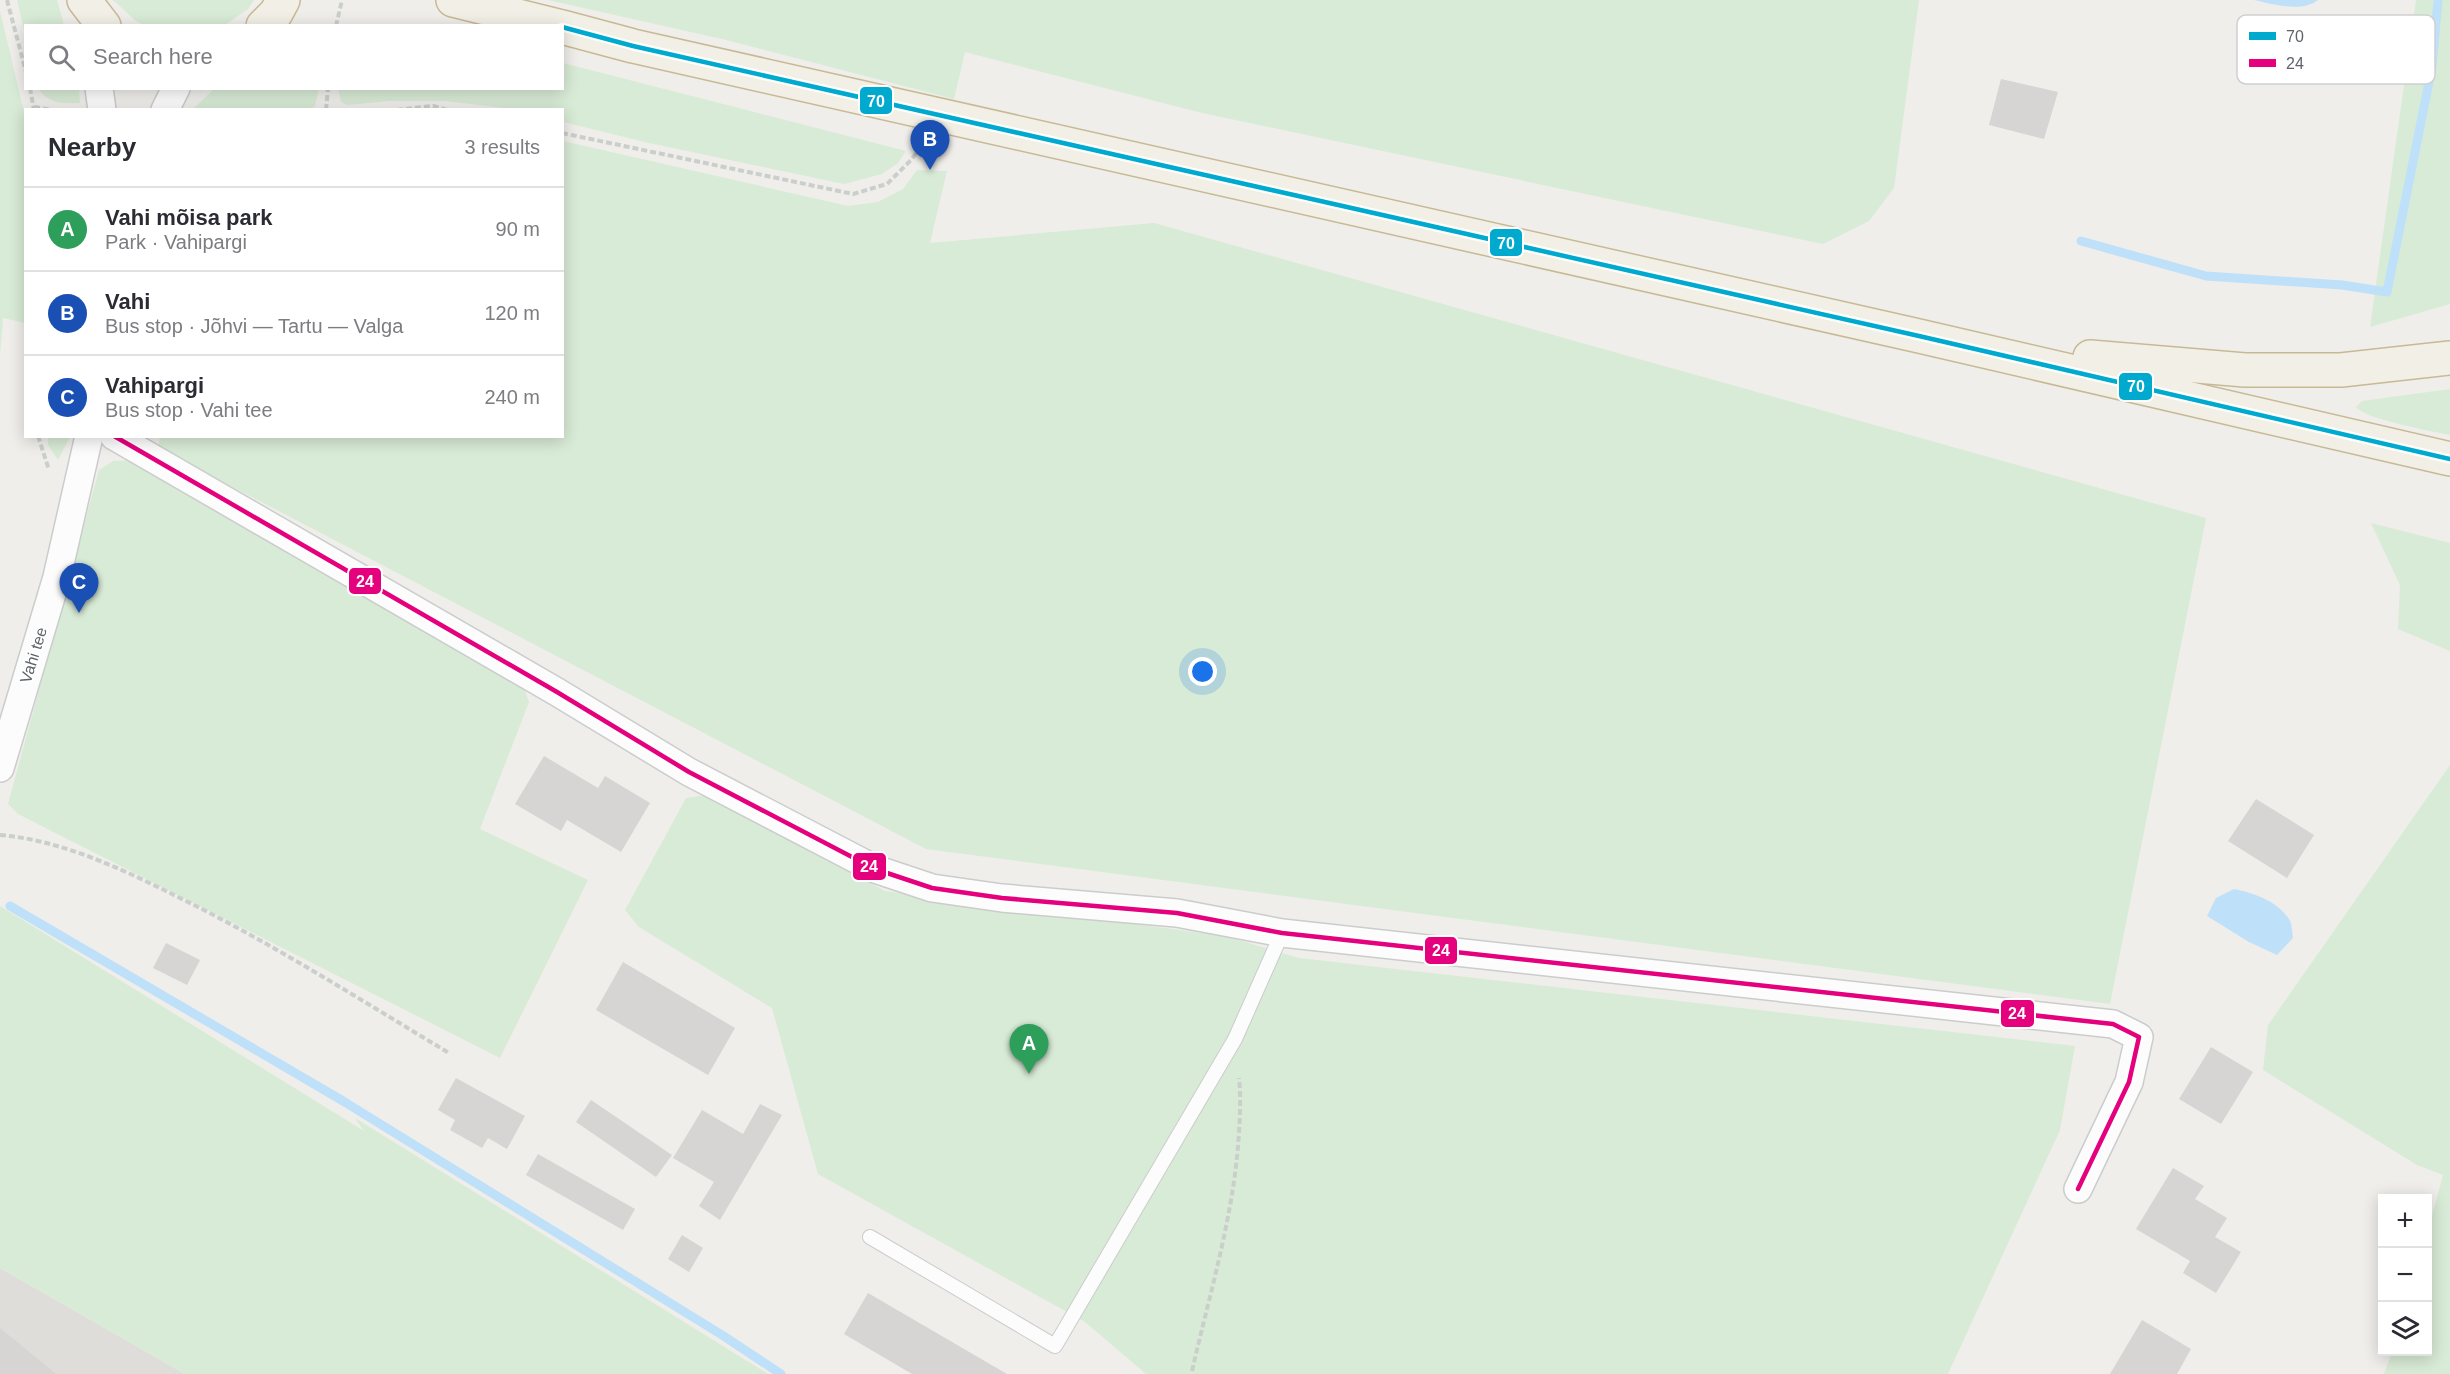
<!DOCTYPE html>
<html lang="en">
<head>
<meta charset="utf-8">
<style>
	body { margin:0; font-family:Helvetica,sans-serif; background:#f7f7f7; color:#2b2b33 }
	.controls { position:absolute; right:18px; bottom:18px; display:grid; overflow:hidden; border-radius:0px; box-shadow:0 3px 15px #0003 }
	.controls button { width:54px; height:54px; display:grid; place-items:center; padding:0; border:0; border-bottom:2px solid #e1e1e2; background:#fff; color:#2b2b33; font:30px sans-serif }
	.you { position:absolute; left:1203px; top:672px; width:21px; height:21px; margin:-15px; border:4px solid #fff; border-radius:50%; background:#1a73e8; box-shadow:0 0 0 9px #1a73e833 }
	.badge { display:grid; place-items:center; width:39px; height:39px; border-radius:50%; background:#db2777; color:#fff; font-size:20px; font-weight:700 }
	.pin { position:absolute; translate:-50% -50px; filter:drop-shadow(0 2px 3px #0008) }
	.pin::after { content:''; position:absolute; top:32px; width:21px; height:18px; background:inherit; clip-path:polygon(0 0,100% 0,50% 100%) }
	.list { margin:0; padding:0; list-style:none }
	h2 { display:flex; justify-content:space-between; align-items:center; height:78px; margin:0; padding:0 24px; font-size:26px }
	h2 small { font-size:20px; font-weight:400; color:#7c7c81 }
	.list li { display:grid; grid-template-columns:39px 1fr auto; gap:18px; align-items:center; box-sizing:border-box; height:84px; padding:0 24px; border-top:2px solid #e1e1e2 }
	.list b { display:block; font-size:22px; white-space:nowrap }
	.list p { margin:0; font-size:20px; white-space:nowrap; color:#7c7c81 }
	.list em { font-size:20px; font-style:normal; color:#7c7c81 }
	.icon { flex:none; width:33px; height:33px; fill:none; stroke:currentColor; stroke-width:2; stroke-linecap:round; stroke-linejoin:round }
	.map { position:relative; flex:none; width:2450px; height:1374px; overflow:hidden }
	.search { position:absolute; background:#fff; box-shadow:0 3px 15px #0003; left:24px; top:24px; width:540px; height:66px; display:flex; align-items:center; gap:15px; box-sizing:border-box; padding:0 21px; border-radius:0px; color:#7c7c81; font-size:22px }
	.panel { position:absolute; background:#fff; box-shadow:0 3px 15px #0003; left:24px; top:108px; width:540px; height:330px; border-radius:0px }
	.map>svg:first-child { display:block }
</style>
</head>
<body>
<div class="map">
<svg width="2450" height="1374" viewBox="0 0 2450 1374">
	<rect width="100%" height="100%" fill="#efeeea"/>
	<path fill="#dfddda" d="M0,1268L185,1374H0Z"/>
	<g fill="#d8ebd6">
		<path d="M17,0H57L64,25L26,26L25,34Z"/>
		<path d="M113,0H254L248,9L225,25L146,26L136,21Z"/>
		<path d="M548,0H1919L1894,188L1869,221L1823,244L1202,113L965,52L954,99L722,39Z"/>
		<path d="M2416,0H2450V304L2370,327Z"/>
		<path d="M0,11L25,116V323L3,318L0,356Z"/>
		<path d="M563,63L906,151L898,163L882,174L844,184L649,143L563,122L562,110L512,109L445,101H389L347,105L341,102L338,88H562Z"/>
		<path d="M215,88H319V89L315,106L311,109H193Z"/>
		<path d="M39,89H79L80,103C64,104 48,104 39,89Z"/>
		<path d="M563,141L848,206L878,202L903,189L917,170L947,171L930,243L1154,223L2206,518L2110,1004L926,849L158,448L160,436H562Z"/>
		<path d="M2450,389V435C2431,431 2365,419 2356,407L2362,401Z"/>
		<path d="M48,437H70L58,460L48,445Z"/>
		<path d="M140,460L524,688L529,702L480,829L588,880L500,1058L18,814L8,804L99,470L113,461Z"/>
		<path d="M2371,523L2450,543V651L2398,629L2400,585Z"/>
		<path d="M2450,765V1374H2384L2392,1352H2428V1231L2443,1175L2417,1165L2263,1070L2268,1025Z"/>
		<path d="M706,795L885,891L1225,936L1299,958L2075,1046L2060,1130L1948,1374H1146L1085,1322L818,1174L772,1008L639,927L625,910L686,798Z"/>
		<path d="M0,906L364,1131L355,1118L768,1374H185L0,1268Z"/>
	</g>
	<g fill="#bfe0f9">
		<path d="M2254,0H2318C2302,13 2272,4 2254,0Z"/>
		<path d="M2234,889C2254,893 2277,901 2289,919C2292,923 2292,932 2293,938L2277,955L2249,942L2207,916L2216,898Z"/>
	</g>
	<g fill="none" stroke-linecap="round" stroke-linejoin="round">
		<g stroke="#bfe0f9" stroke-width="9">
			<path d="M2081,241L2206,276L2342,285L2387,292L2432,67L2438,0"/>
			<path d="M10,906L343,1101L722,1335L781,1374"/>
		</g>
	</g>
	<g fill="#d6d5d3">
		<path d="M2001,79L2058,92L2044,139L1989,125Z"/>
		<path d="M544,756L598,788L605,776L650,803L621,852L567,820L561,831L515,804Z"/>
		<path d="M2256,799L2314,835L2287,878L2228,841Z"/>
		<path d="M166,943L200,960L187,985L153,968Z"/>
		<path d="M623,962L735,1028L708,1075L596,1010Z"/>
		<path d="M2211,1047L2253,1072L2221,1124L2179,1099Z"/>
		<path d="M456,1078L525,1116L507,1149L488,1138L482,1148L450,1130L455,1120L438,1110Z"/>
		<path d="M591,1100L672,1155L656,1177L576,1122Z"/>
		<path d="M760,1104L782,1115L720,1220L699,1206L714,1182L673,1158L702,1110L743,1134Z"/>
		<path d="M538,1154L635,1209L623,1230L526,1175Z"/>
		<path d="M2173,1168L2204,1186L2195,1199L2227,1218L2215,1237L2241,1252L2216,1293L2183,1273L2190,1261L2136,1229Z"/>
		<path d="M682,1235L703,1248L689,1272L668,1259Z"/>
		<path d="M868,1293L1007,1374H912L844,1334Z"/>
		<path d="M2142,1320L2191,1349L2177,1374H2110Z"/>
		<path d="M0,1328L56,1374H0Z"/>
	</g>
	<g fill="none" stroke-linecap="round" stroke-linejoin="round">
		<g stroke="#cbcccc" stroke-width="16">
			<path id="service" d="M870,1237L1055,1346L1235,1039L1282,933"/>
		</g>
		<g stroke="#cbcccc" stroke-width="30">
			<g id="minor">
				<path d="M99,88L102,110"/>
				<path d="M165,110L176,88"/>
				<path d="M114,436L557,692L689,772L875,869L932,888L1002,898L1177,913L1282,933L2113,1024L2139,1037L2129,1082L2078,1189"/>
				<path d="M0,768L57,577L89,436"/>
			</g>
		</g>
		<g stroke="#c8b996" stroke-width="36">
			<g id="trunk">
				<path d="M84,0L104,26"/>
				<path d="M453,0L558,26"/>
				<path d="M263,26L276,13L283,0"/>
				<path d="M562,27L633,46L1919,336L2450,459"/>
				<path d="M2090,357L2245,370H2341L2450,358"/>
			</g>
		</g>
		<g stroke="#cacfcc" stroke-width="4" stroke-dasharray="6 3" stroke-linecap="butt">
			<path d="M7,0L26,72"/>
			<path d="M336,26L342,0"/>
			<path d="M30,88L34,110"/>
			<path d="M34,107L52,110"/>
			<path d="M326,110L328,88"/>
			<path d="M397,110L433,106L448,110"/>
			<path d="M562,133L853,194L887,184L911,160L923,144"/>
			<path d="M38,436L49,470"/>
			<path d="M0,835C61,840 122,869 176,896C270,942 359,999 449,1053"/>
			<path d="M1192,1371C1210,1292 1234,1215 1239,1133C1240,1115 1241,1097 1239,1078"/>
		</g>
		<use href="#service" stroke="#fdfcfc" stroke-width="14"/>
		<use href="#minor" stroke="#fdfcfc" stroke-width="27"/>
		<use href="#trunk" stroke="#f2f0e6" stroke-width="33"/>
		<g stroke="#fff" stroke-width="9">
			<path id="bus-1" d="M562,27L633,46L1919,336L2450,459"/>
		</g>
		<g stroke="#fff" stroke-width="9">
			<path id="bus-2" d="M114,436L557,692L689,772L875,869L932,888L1002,898L1177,913L1282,933L2113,1024L2139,1037L2129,1082L2078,1189"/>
		</g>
		<use href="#bus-1" stroke="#00a9ce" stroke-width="4.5"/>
		<use href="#bus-2" stroke="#e5007d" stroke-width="4.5"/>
	</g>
	<g text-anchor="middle" stroke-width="4.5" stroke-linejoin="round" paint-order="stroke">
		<g font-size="16" fill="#5f6368" stroke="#fff">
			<text transform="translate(33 655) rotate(-73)" y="6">Vahi tee</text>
		</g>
	</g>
	<rect x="2237" y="15" width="198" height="69" rx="9" fill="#fff" stroke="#cfd0d2" stroke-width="1.5"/>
	<rect x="2249" y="32" width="27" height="8" fill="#00a9ce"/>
	<rect x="2249" y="59" width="27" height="8" fill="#e5007d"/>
	<g font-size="16" fill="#5f6368">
		<text x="2286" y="42">70</text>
		<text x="2286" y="69">24</text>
	</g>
	<g stroke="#fff" stroke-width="2">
		<rect x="859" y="86" width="34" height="29" rx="6" fill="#00a9ce"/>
		<rect x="1489" y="228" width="34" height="29" rx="6" fill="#00a9ce"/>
		<rect x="2118" y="372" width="35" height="29" rx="6" fill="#00a9ce"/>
		<rect x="348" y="567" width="34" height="28" rx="6" fill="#e5007d"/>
		<rect x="852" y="852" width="35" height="29" rx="6" fill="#e5007d"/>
		<rect x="1424" y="936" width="34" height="29" rx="6" fill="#e5007d"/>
		<rect x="2000" y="999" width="35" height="29" rx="6" fill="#e5007d"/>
	</g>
	<g font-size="16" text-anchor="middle" font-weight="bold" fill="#fff">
		<text x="876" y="107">70</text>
		<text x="1506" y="249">70</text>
		<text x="2136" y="392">70</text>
		<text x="365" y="587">24</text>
		<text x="869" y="872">24</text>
		<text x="1441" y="956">24</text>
		<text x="2017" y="1019">24</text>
	</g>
</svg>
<div class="controls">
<button>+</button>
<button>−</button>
<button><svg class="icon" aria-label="layers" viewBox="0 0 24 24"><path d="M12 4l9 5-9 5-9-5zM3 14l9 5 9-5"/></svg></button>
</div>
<div class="you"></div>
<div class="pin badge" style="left:1029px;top:1074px;background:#2e9e5b">A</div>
<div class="pin badge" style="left:930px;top:170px;background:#1a4fb4">B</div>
<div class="pin badge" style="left:79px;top:613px;background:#1a4fb4">C</div>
<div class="search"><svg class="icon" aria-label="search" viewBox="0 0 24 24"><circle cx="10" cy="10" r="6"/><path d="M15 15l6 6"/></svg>Search here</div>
<section class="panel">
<h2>Nearby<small>3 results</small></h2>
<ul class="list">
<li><span class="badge" style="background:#2e9e5b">A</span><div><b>Vahi mõisa park</b><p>Park · Vahipargi</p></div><em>90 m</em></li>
<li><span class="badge" style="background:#1a4fb4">B</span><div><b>Vahi</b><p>Bus stop · Jõhvi — Tartu — Valga</p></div><em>120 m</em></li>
<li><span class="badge" style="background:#1a4fb4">C</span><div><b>Vahipargi</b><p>Bus stop · Vahi tee</p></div><em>240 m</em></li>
</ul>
</section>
</div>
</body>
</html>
